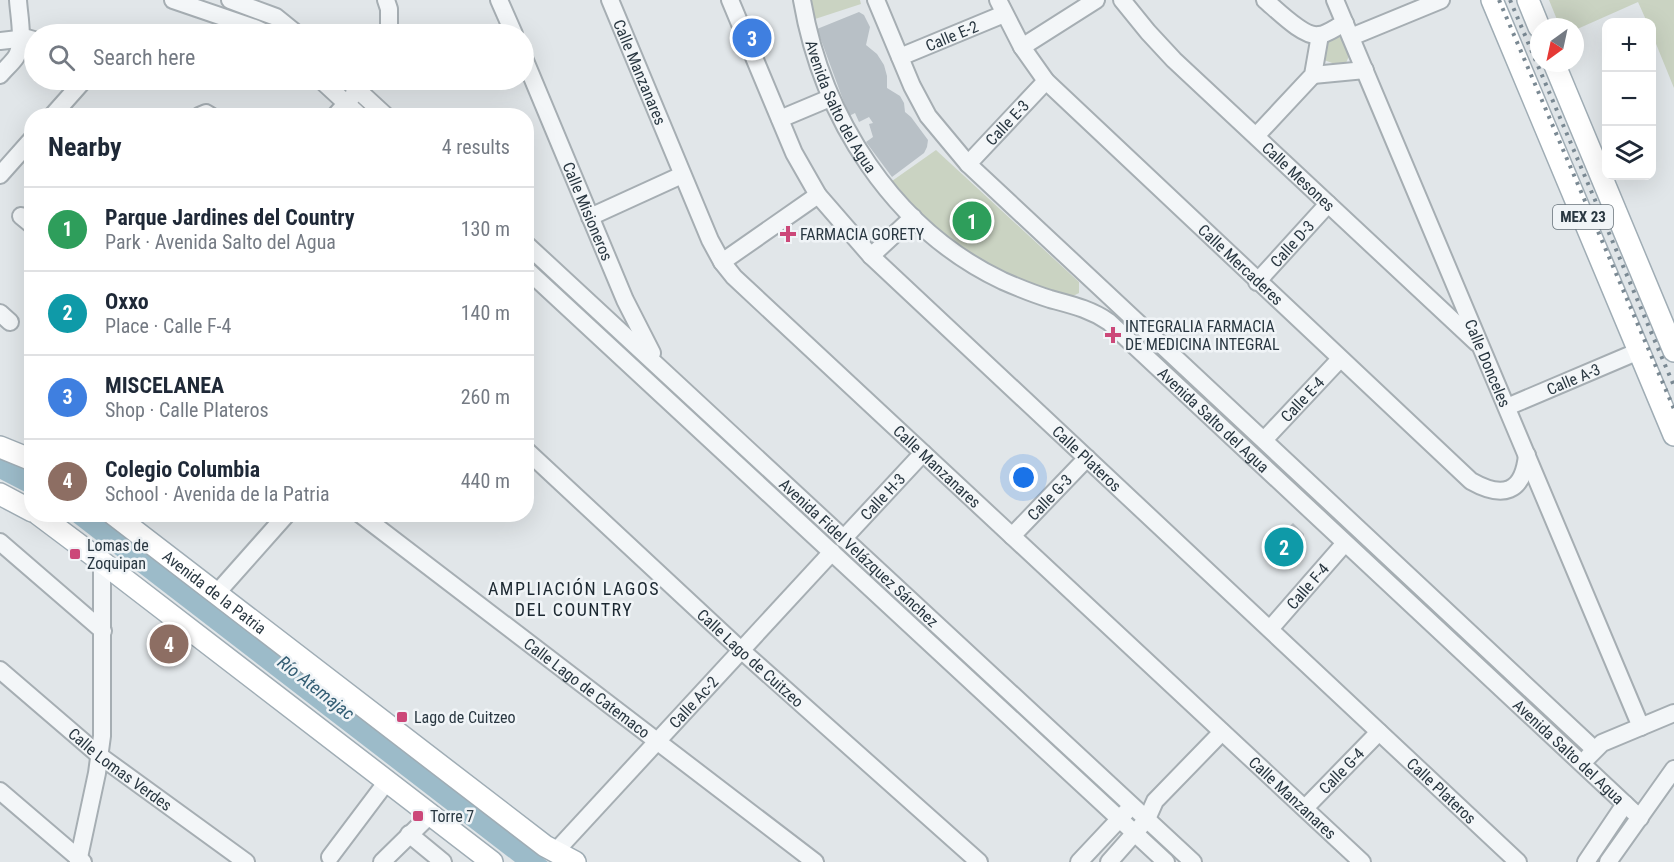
<!DOCTYPE html>
<html lang="en">
<head>
<meta charset="utf-8">
<style>
	body { margin:0; font-family:"Roboto Condensed",sans-serif; background:#f2f2f3; color:#1f2937 }
	.controls { position:absolute; right:18px; top:18px; display:grid; overflow:hidden; border-radius:12px; box-shadow:0 6px 24px #0002 }
	.controls button { width:54px; height:54px; display:grid; place-items:center; padding:0; border:0; border-bottom:2px solid #e0e1e3; background:#fff; color:#1f2937; font:30px sans-serif }
	.compass { position:absolute; left:1530px; top:18px; width:54px; height:54px; border-radius:50%; background:#fff; box-shadow:0 6px 24px #0002; rotate:213deg }
	.you { position:absolute; left:1024px; top:478px; width:21px; height:21px; margin:-15px; border:4px solid #fff; border-radius:50%; background:#1a73e8; box-shadow:0 0 0 9px #1a73e833 }
	.badge { display:grid; place-items:center; width:39px; height:39px; border-radius:50%; background:#cc4879; color:#fff; font-size:20px; font-weight:700 }
	.pin { position:absolute; translate:-50% -50%; border:3px solid #fff; box-shadow:0 2px 6px #0006 }
	.list { margin:0; padding:0; list-style:none }
	h2 { display:flex; justify-content:space-between; align-items:center; height:78px; margin:0; padding:0 24px; font-size:26px }
	h2 small { font-size:20px; font-weight:400; color:#747a83 }
	.list li { display:grid; grid-template-columns:39px 1fr auto; gap:18px; align-items:center; box-sizing:border-box; height:84px; padding:0 24px; border-top:2px solid #e0e1e3 }
	.list b { display:block; font-size:22px; white-space:nowrap }
	.list p { margin:0; font-size:20px; white-space:nowrap; color:#747a83 }
	.list em { font-size:20px; font-style:normal; color:#747a83 }
	.icon { flex:none; width:33px; height:33px; fill:none; stroke:currentColor; stroke-width:2; stroke-linecap:round; stroke-linejoin:round }
	.map { position:relative; flex:none; width:1674px; height:862px; overflow:hidden }
	.search { position:absolute; background:#fff; box-shadow:0 6px 24px #0002; left:24px; top:24px; width:510px; height:66px; display:flex; align-items:center; gap:15px; box-sizing:border-box; padding:0 21px; border-radius:33px; color:#747a83; font-size:22px }
	.panel { position:absolute; background:#fff; box-shadow:0 6px 24px #0002; left:24px; top:108px; width:510px; height:414px; border-radius:24px }
	.map>svg:first-child { display:block }
</style>
</head>
<body>
<div class="map">
<svg width="1674" height="862" viewBox="0 0 1674 862">
	<rect width="100%" height="100%" fill="#e1e6e9"/>
	<g fill="#cad3c2">
		<path d="M808,0H860L861,4L812,20Z"/>
		<path d="M1549,0H1674V88L1652,34V22H1647L1638,2L1575,30V27H1560Z"/>
		<path d="M1339,34L1349,56L1346,63L1335,64L1324,60L1323,38Z"/>
		<path d="M936,150L1079,282V293L1069,298C1024,284 980,266 944,236C925,220 909,200 892,181Z"/>
	</g>
	<g fill="#9cbbc9">
		<path d="M0,458L31,471V495L0,479Z"/>
		<path d="M64,515H99L548,862H515Z"/>
	</g>
	<g fill="#b8c0c6">
		<path d="M859,12L864,15L870,27L866,45L877,54L884,65L887,76V88L900,96L904,103L905,112L911,117L928,140L927,147L924,153L892,177L866,142L873,137L869,124L873,123L869,117L859,122L855,113L849,116L817,29Z"/>
		<path d="M1293,523L1304,534L1303,543L1281,566L1264,551Z"/>
	</g>
	<g fill="none" stroke-linecap="round" stroke-linejoin="round">
		<g stroke="#a6aeb3" stroke-width="20">
			<g id="minor">
				<path d="M173,0L255,28L268,34"/>
				<path d="M230,0L276,17L297,34"/>
				<path d="M386,0L389,9V34"/>
				<path d="M499,0L514,34"/>
				<path id="s1" d="M610,0L710,240L722,262L734,277L1362,862"/>
				<path id="s2" d="M730,0L794,153L818,195L871,256L1518,862"/>
				<path id="s3" d="M802,0C822,117 893,229 1003,281C1019,288 1034,294 1050,299C1072,305 1090,309 1109,322L1640,818"/>
				<path d="M876,0L912,86L928,116L968,164L1594,749"/>
				<path id="s4" d="M998,0L1022,47L1046,81L1471,481C1503,499 1523,493 1527,455"/>
				<path id="s5" d="M1122,0L1148,32L1174,60L1477,343"/>
				<path d="M1265,0C1277,10 1304,38 1319,35C1328,34 1337,26 1345,23"/>
				<path id="s6" d="M1335,0L1641,727"/>
				<path d="M1351,37L1441,0"/>
				<path d="M0,41L27,38L34,40"/>
				<path d="M1022,47L1096,0"/>
				<path id="s7" d="M900,57L1004,14"/>
				<path id="s8" d="M524,58L625,300L652,353"/>
				<path d="M0,75C5,69 12,63 16,57C25,42 19,17 18,0"/>
				<path d="M1313,75L1365,70"/>
				<path d="M321,80L360,116"/>
				<path d="M347,80L386,116"/>
				<path d="M52,116L84,80"/>
				<path d="M199,116L206,113L211,116"/>
				<path d="M335,116L367,80"/>
				<path d="M780,119L830,98"/>
				<path d="M1256,136L1313,75L1320,35"/>
				<path id="s9" d="M968,164L1046,81"/>
				<path d="M0,175L32,139"/>
				<path d="M21,216L32,225"/>
				<path d="M590,217L682,175"/>
				<path id="s10" d="M526,244L1193,862"/>
				<path d="M871,256L913,217"/>
				<path d="M722,262L818,195"/>
				<path d="M526,269L1166,862"/>
				<path id="s11" d="M1257,282L1328,204"/>
				<path d="M0,313L10,322"/>
				<path id="s12" d="M1507,407L1639,351"/>
				<path id="s13" d="M1264,440L1340,359"/>
				<path id="s14" d="M526,450L741,650L979,862"/>
				<path id="s15" d="M360,514L815,862"/>
				<path id="s16" d="M1012,536L1087,458"/>
				<path id="s17" d="M843,539L923,453"/>
				<path d="M0,542L103,631"/>
				<path d="M216,594L287,514"/>
				<path id="s18" d="M1270,629L1345,543"/>
				<path id="s19" d="M0,670L100,756L246,862"/>
				<path d="M1588,757L1602,743L1674,713"/>
				<path d="M0,791L83,862"/>
				<path id="s20" d="M1305,808L1379,732"/>
				<path d="M409,834L443,862"/>
				<path id="s21" d="M555,852L832,552"/>
				<path d="M330,857L388,780"/>
				<path d="M78,862L97,773L102,736V562"/>
				<path d="M382,862L431,814"/>
				<path d="M1079,862L1126,812"/>
				<path d="M1109,862L1147,819L1155,801L1222,732"/>
				<path d="M1586,862L1625,804"/>
				<path d="M1608,862L1674,769"/>
			</g>
		</g>
		<g stroke="#a0adb5" stroke-width="24">
			<g id="major">
				<path d="M1492,0L1674,435"/>
				<path d="M1528,0L1539,27"/>
				<path d="M1554,63L1674,351"/>
				<path d="M0,447L32,460"/>
				<path d="M0,494L32,511"/>
				<path d="M38,514L102,562L492,862"/>
				<path id="s22" d="M113,514L545,846L575,862"/>
			</g>
		</g>
		<use href="#minor" stroke="#f3f6f8" stroke-width="16"/>
		<use href="#major" stroke="#fff" stroke-width="21"/>
		<g stroke="#7a8993" stroke-width="4" stroke-dasharray="3 6" stroke-linecap="butt">
			<path d="M1499,0L1674,409"/>
			<path d="M1510,0L1674,386"/>
		</g>
	</g>
	<g fill="#cc4879" stroke="#f0f4f7" stroke-width="2">
		<path d="M785 225h6v6h6v6h-6v6h-6v-6h-6v-6h6z"/>
		<path d="M1110 326h6v6h6v6h-6v6h-6v-6h-6v-6h6z"/>
		<rect x="69" y="548" width="12" height="12" rx="3"/>
		<rect x="396" y="711" width="12" height="12" rx="3"/>
		<rect x="412" y="810" width="12" height="12" rx="3"/>
	</g>
	<g text-anchor="middle" stroke-width="5" stroke-linejoin="round" paint-order="stroke">
		<rect fill="#f0f4f7" stroke="#657078" stroke-width="1.5" x="1553" y="205" width="60" height="24" rx="4.5"/>
		<g font-size="15" font-weight="bold" fill="#293741">
			<text x="1583" y="222">MEX 23</text>
		</g>
		<g font-size="16" fill="#293741" stroke="#f0f4f7">
			<text dy="6" stroke="none"><textPath href="#s7" startOffset="56">Calle E-2</textPath></text>
			<text dy="6" stroke="none"><textPath href="#s1" startOffset="78">Calle Manzanares</textPath></text>
			<text dy="6" stroke="none"><textPath href="#s3" startOffset="114">Avenida Salto del Agua</textPath></text>
			<text dy="6" stroke="none"><textPath href="#s9" startOffset="57">Calle E-3</textPath></text>
			<text dy="6" stroke="none"><textPath href="#s5" startOffset="250">Calle Mesones</textPath></text>
			<text dy="6" stroke="none"><textPath href="#s8" startOffset="166">Calle Misioneros</textPath></text>
			<text dy="6" stroke="none"><textPath href="#s11" startOffset="52">Calle D-3</textPath></text>
			<text dy="6" stroke="none"><textPath href="#s4" startOffset="362">Calle Mercaderes</textPath></text>
			<text dy="6" stroke="none"><textPath href="#s6" startOffset="394">Calle Donceles</textPath></text>
			<text dy="6" stroke="none"><textPath href="#s12" startOffset="72">Calle A-3</textPath></text>
			<text dy="6" stroke="none"><textPath href="#s13" startOffset="56">Calle E-4</textPath></text>
			<text dy="6" stroke="none"><textPath href="#s3" startOffset="616">Avenida Salto del Agua</textPath></text>
			<text dy="6" stroke="none"><textPath href="#s2" startOffset="591">Calle Plateros</textPath></text>
			<text dy="6" stroke="none"><textPath href="#s1" startOffset="582">Calle Manzanares</textPath></text>
			<text dy="6" stroke="none"><textPath href="#s17" startOffset="58">Calle H-3</textPath></text>
			<text dy="6" stroke="none"><textPath href="#s16" startOffset="54">Calle G-3</textPath></text>
			<text dy="6" stroke="none"><textPath href="#s10" startOffset="454">Avenida Fidel Velázquez Sánchez</textPath></text>
			<text dy="6" stroke="none"><textPath href="#s18" startOffset="57">Calle F-4</textPath></text>
			<text dy="6" stroke="none"><textPath href="#s22" startOffset="128">Avenida de la Patria</textPath></text>
			<text dy="6" stroke="none"><textPath href="#s14" startOffset="306">Calle Lago de Cuitzeo</textPath></text>
			<text dy="6" stroke="none"><textPath href="#s15" startOffset="286">Calle Lago de Catemaco</textPath></text>
			<text dy="6" stroke="none"><textPath href="#s21" startOffset="204">Calle Ac-2</textPath></text>
			<text dy="6" stroke="none"><textPath href="#s3" startOffset="1102">Avenida Salto del Agua</textPath></text>
			<text dy="6" stroke="none"><textPath href="#s19" startOffset="156">Calle Lomas Verdes</textPath></text>
			<text dy="6" stroke="none"><textPath href="#s20" startOffset="52">Calle G-4</textPath></text>
			<text dy="6" stroke="none"><textPath href="#s2" startOffset="1077">Calle Plateros</textPath></text>
			<text dy="6" stroke="none"><textPath href="#s1" startOffset="1068">Calle Manzanares</textPath></text>
		</g>
		<g font-size="16" fill="#293741" stroke="#f0f4f7" text-anchor="start">
			<text x="800" y="240">FARMACIA GORETY</text>
			<text x="1125" y="332">INTEGRALIA FARMACIA<tspan x="1125" dy="18">DE MEDICINA INTEGRAL</tspan></text>
			<text x="87" y="551">Lomas de<tspan x="87" dy="18">Zoquipan</tspan></text>
			<text x="414" y="723">Lago de Cuitzeo</text>
			<text x="430" y="822">Torre 7</text>
		</g>
		<g font-size="18" letter-spacing="1.5" fill="#1c2831" stroke="#f0f4f7">
			<text x="574" y="595">AMPLIACIÓN LAGOS<tspan x="574" dy="21">DEL COUNTRY</tspan></text>
		</g>
		<g font-size="18" font-style="italic" fill="#345e74" stroke="#f0f4f7">
			<text transform="translate(316 688) rotate(38)" y="6">Río Atemajac</text>
		</g>
	</g>
</svg>
<div class="controls">
<button>+</button>
<button>−</button>
<button><svg class="icon" aria-label="layers" viewBox="0 0 24 24"><path d="M12 4l9 5-9 5-9-5zM3 14l9 5 9-5"/></svg></button>
</div>
<svg class="compass" viewBox="-18 -18 36 36"><path d="M0-13l5 13h-10z" fill="#e53935"/><path d="M0 13l5-13h-10z" fill="#747a83"/></svg>
<div class="you"></div>
<div class="pin badge" style="left:972px;top:221px;background:#2e9e5b">1</div>
<div class="pin badge" style="left:1284px;top:547px;background:#0f9aa8">2</div>
<div class="pin badge" style="left:752px;top:38px;background:#3f7fe0">3</div>
<div class="pin badge" style="left:169px;top:644px;background:#8d6e63">4</div>
<div class="search"><svg class="icon" aria-label="search" viewBox="0 0 24 24"><circle cx="10" cy="10" r="6"/><path d="M15 15l6 6"/></svg>Search here</div>
<section class="panel">
<h2>Nearby<small>4 results</small></h2>
<ul class="list">
<li><span class="badge" style="background:#2e9e5b">1</span><div><b>Parque Jardines del Country</b><p>Park · Avenida Salto del Agua</p></div><em>130 m</em></li>
<li><span class="badge" style="background:#0f9aa8">2</span><div><b>Oxxo</b><p>Place · Calle F-4</p></div><em>140 m</em></li>
<li><span class="badge" style="background:#3f7fe0">3</span><div><b>MISCELANEA</b><p>Shop · Calle Plateros</p></div><em>260 m</em></li>
<li><span class="badge" style="background:#8d6e63">4</span><div><b>Colegio Columbia</b><p>School · Avenida de la Patria</p></div><em>440 m</em></li>
</ul>
</section>
</div>
</body>
</html>
